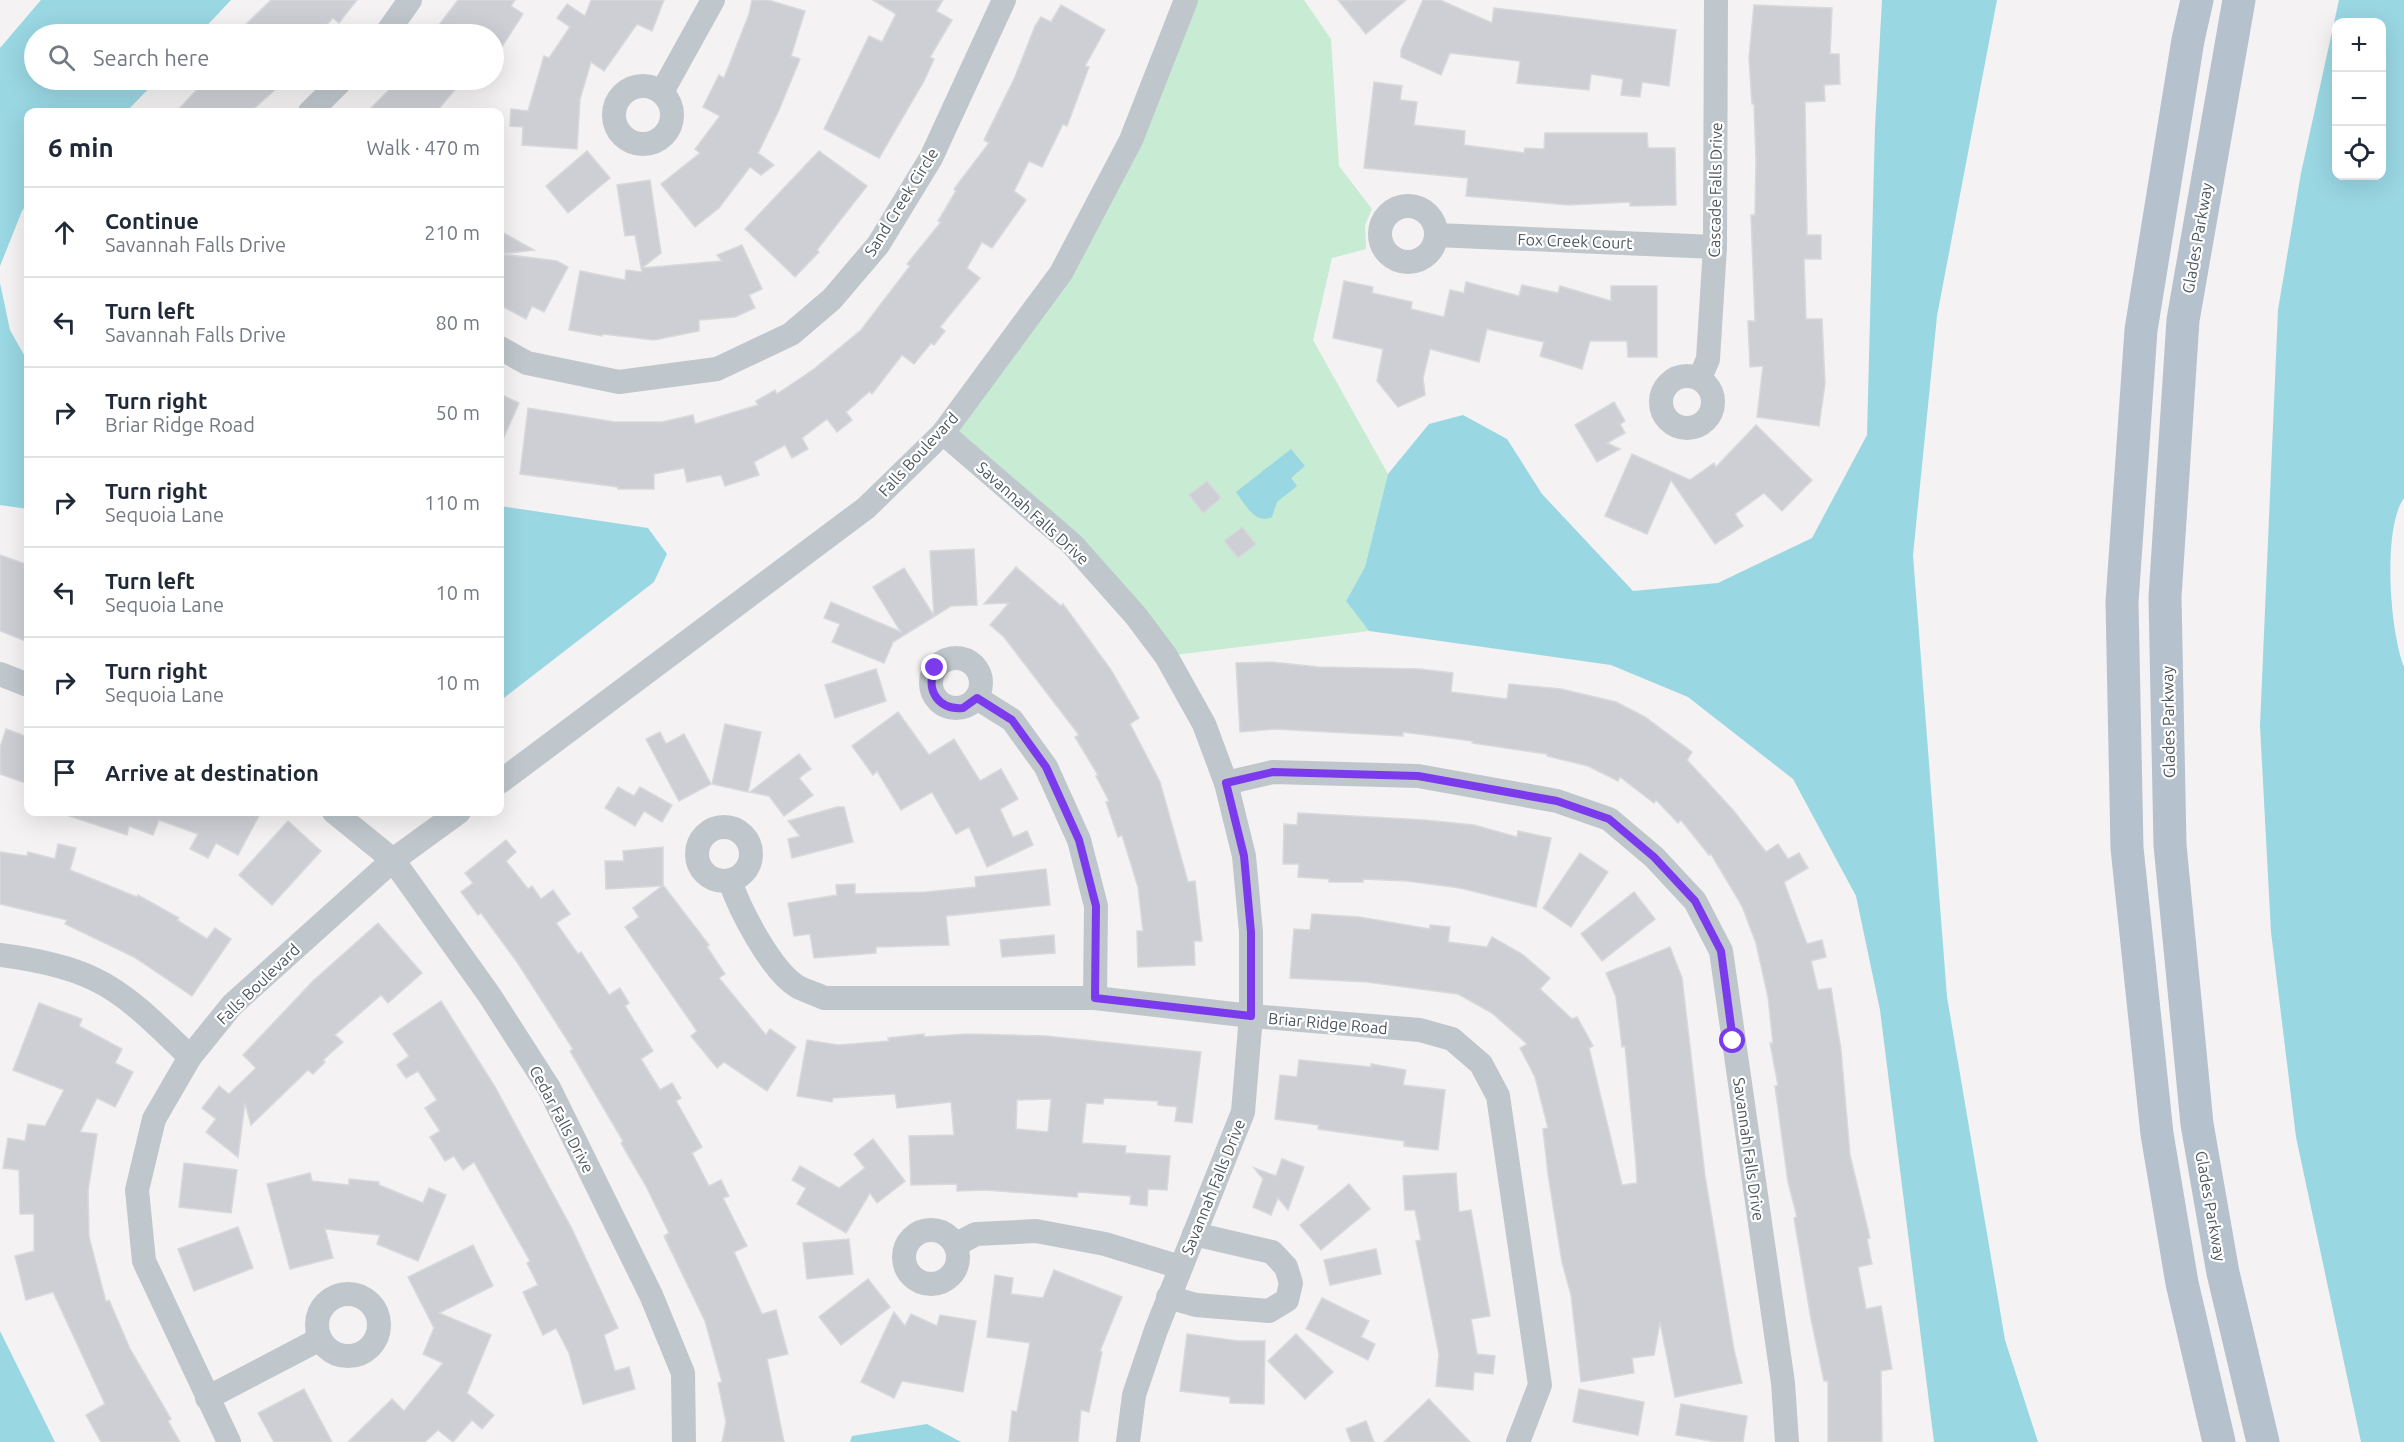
<!DOCTYPE html>
<html lang="en">
<head>
<meta charset="utf-8">
<style>
	body { margin:0; font-family:Ubuntu,sans-serif; background:#f2f2f3; color:#1f2937 }
	.controls { position:absolute; right:18px; top:18px; display:grid; overflow:hidden; border-radius:12px; box-shadow:0 6px 24px #0002 }
	.controls button { width:54px; height:54px; display:grid; place-items:center; padding:0; border:0; border-bottom:2px solid #e0e1e3; background:#fff; color:#1f2937; font:30px sans-serif }
	.stop { position:absolute; width:18px; height:18px; margin:-14px; border:4px solid #7c3aed; border-radius:50%; background:#fff }
	.stop.end { background:#7c3aed; border-color:#fff; box-shadow:0 2px 6px #0008 }
	.list { margin:0; padding:0; list-style:none }
	h2 { display:flex; justify-content:space-between; align-items:center; height:78px; margin:0; padding:0 24px; font-size:26px }
	h2 small { font-size:20px; font-weight:400; color:#747a83 }
	.list li { display:grid; grid-template-columns:39px 1fr auto; gap:18px; align-items:center; box-sizing:border-box; height:90px; padding:0 24px; border-top:2px solid #e0e1e3 }
	.list b { display:block; font-size:22px; white-space:nowrap }
	.list p { margin:0; font-size:20px; white-space:nowrap; color:#747a83 }
	.list em { font-size:20px; font-style:normal; color:#747a83 }
	.icon { flex:none; width:33px; height:33px; fill:none; stroke:currentColor; stroke-width:2; stroke-linecap:round; stroke-linejoin:round }
	.map { position:relative; flex:none; width:2404px; height:1442px; overflow:hidden }
	.search { position:absolute; background:#fff; box-shadow:0 6px 24px #0002; left:24px; top:24px; width:480px; height:66px; display:flex; align-items:center; gap:15px; box-sizing:border-box; padding:0 21px; border-radius:33px; color:#747a83; font-size:22px }
	.panel { position:absolute; background:#fff; box-shadow:0 6px 24px #0002; left:24px; top:108px; width:480px; height:708px; border-radius:12px }
	.map>svg:first-child { display:block }
</style>
</head>
<body>
<div class="map">
<svg width="2404" height="1442" viewBox="0 0 2404 1442">
	<rect width="100%" height="100%" fill="#f4f2f2"/>
	<path fill="#c7ebd3" d="M1188,0H1304L1331,39L1339,166L1372,209L1365,225L1366,249L1332,258L1313,340L1388,474L1365,567L1346,601L1369,631L1166,656L1136,616L943,433L1061,273Z"/>
	<g fill="#99d7e3" fill-rule="evenodd">
		<path d="M41,0H231L199,34H34V80H157L126,112H28V203L22,211L0,266V48Z"/>
		<path d="M1882,0H1997L1937,316L1913,555L1947,997L2005,1340L2038,1442H1934L1880,1010L1856,896L1793,779L1688,697L1611,665L1369,631L1346,601L1365,567L1388,474L1429,424L1463,415L1507,439L1542,494L1633,591L1718,583L1812,538L1867,435L1875,127Z"/>
		<path d="M2339,0H2404V498C2382,529 2390,632 2404,667V1442H2361L2296,1137L2271,932L2260,726L2278,310L2301,173ZM2336,22H2382V176H2336Z"/>
		<path d="M0,283L10,330L28,362V509L0,505Z"/>
		<path d="M1291,449L1305,466L1291,478L1297,486L1277,502L1272,517C1255,525 1245,504 1236,492Z"/>
		<path d="M500,506L648,528L667,554L654,582L500,701Z"/>
		<path d="M0,1331L55,1442H0Z"/>
		<path d="M927,1424L961,1442H850L852,1436Z"/>
	</g>
	<g fill="#cdcfd4" stroke="#d7d9dc" stroke-width="1.5" fill-rule="evenodd">
		<path d="M271,0H357L339,23L333,18L318,34H236Z"/>
		<path d="M458,0H515L511,6L523,14L494,59V34H432Z"/>
		<path d="M591,0H664L652,31L637,24L604,71L591,62L580,99L577,149L522,145L523,127L510,126L511,109L528,111L544,56L549,58L570,27L557,18L567,4L585,16Z"/>
		<path d="M752,0H768L805,11L791,56L800,59L779,110L758,153L774,165L761,175L750,167L719,208L695,227L661,184L700,153L695,149L720,116L703,107L719,75L724,78L749,14Z"/>
		<path d="M873,0H943L936,11L952,20L930,57L934,59L924,81L879,158L824,129L869,36L882,42L896,14Z"/>
		<path d="M1338,0H1406L1366,34Z"/>
		<path d="M1423,0H1440L1492,23L1494,8L1676,30L1669,86L1642,82L1640,97L1621,95L1623,79L1591,74L1589,90L1517,83L1520,61L1450,53L1441,75L1401,57V50Z"/>
		<path d="M1061,5L1105,30L1085,66L1089,67L1067,126L1063,124L1042,167L1029,161L1014,191L1026,200L992,248L982,242L967,268L980,278L940,327L945,331L934,345L931,343L914,364L902,355L872,394L870,391L846,412L852,420L837,432L827,419L802,438L808,449L792,458L785,445L754,462L759,475L725,486L721,475L687,482L684,468L654,474V489H618V487L520,474L528,408L615,422H662L693,415L695,424L758,405L756,401L775,390L777,394L814,369L861,330L910,266L907,264L941,222L938,221L956,191L954,189L989,143L984,140L1015,77L1035,26L1041,17L1051,22Z"/>
		<path d="M1754,5L1832,8L1830,54H1839L1840,84L1824,85L1825,101L1805,102L1807,235H1821V259H1804L1806,319H1822L1825,383L1819,426L1757,417L1763,366L1750,367L1748,321H1755L1751,215H1755L1756,160L1754,104H1752L1749,58Z"/>
		<path d="M206,80H286L250,112H176Z"/>
		<path d="M399,80H463L436,112H367Z"/>
		<path d="M1374,82L1402,86L1400,100L1417,102L1414,125L1465,131L1464,145L1524,153L1525,148L1544,149L1545,133H1647L1648,148H1675L1676,205L1630,206V202L1568,205L1466,196L1468,178L1364,168Z"/>
		<path d="M587,151L610,178L568,213L546,186Z"/>
		<path d="M819,151L867,186L817,250L819,252L795,277L745,229Z"/>
		<path d="M650,180L661,253L642,268L722,261L717,255L742,245L762,289L749,295L755,308L735,317L699,320V331L654,340L603,334L602,336L569,330L580,271L625,280L626,270L642,272L635,235L625,236L617,185Z"/>
		<path d="M500,231L534,250L501,254L557,261L568,267L544,312L532,306L526,319L500,305Z"/>
		<path d="M1344,281L1373,287L1372,293L1412,302L1411,309L1444,317L1450,290L1464,293L1466,282L1519,296L1522,285L1558,293L1560,286L1611,301V286H1657V357H1628L1627,341H1590L1582,369L1540,356L1544,342L1487,329L1479,362L1430,349L1423,378L1425,395L1398,407L1377,381L1383,349L1333,338Z"/>
		<path d="M500,394L519,403L500,446Z"/>
		<path d="M1614,402L1625,421L1620,424L1625,433L1607,443L1620,449L1597,462L1575,425Z"/>
		<path d="M1756,425L1812,480L1782,511L1764,493L1735,514L1743,526L1715,544L1671,480L1647,534L1605,516L1632,454L1690,480L1714,463L1716,467Z"/>
		<path d="M1207,481L1221,498L1203,513L1189,495Z"/>
		<path d="M1242,527L1256,544L1238,558L1224,541Z"/>
		<path d="M974,549L977,605L951,606L893,642L884,663L832,642L840,624L824,618L831,602L901,632L873,587L904,568L934,616L930,551Z"/>
		<path d="M0,555L28,565V642L0,631Z"/>
		<path d="M1016,567L1061,606L1063,604L1111,670L1139,718L1130,724L1160,782L1188,882L1195,881L1202,941H1194L1195,965L1138,967L1137,931H1143L1138,887L1122,835L1118,837L1106,802L1109,801L1096,776L1098,775L1075,737L1079,735L1004,637L990,625L1009,603L984,604Z"/>
		<path d="M1271,662L1318,667L1419,669L1453,673L1451,692L1507,699L1509,684L1561,689L1616,702L1645,717L1692,752L1687,760L1733,810L1766,852L1778,844L1788,859L1799,853L1808,868L1784,882L1807,944L1822,940L1826,957L1811,961L1818,990L1831,988L1841,1050L1850,1155L1870,1238L1867,1239L1872,1264L1858,1267L1866,1309L1881,1306L1892,1369L1881,1371L1882,1442H1828V1381H1824L1811,1319L1794,1218L1797,1217L1788,1182L1775,1086L1778,1085L1770,1043H1773L1768,997L1756,943L1742,906L1711,854L1709,855L1681,820L1678,823L1656,800L1654,803L1620,777L1618,781L1588,766L1547,756V754L1472,743L1473,741L1403,732V736L1274,729L1240,732L1236,663Z"/>
		<path d="M876,669L886,701L835,718L825,685Z"/>
		<path d="M898,712L929,755L954,739L980,781L1001,769L1018,799L1000,809L1013,837L1027,831L1033,845L987,867L969,827L956,834L932,792L901,810L877,771L873,775L852,746Z"/>
		<path d="M725,724L761,732L748,792L712,784Z"/>
		<path d="M6,729L28,737V784L0,774V747Z"/>
		<path d="M660,732L666,744L684,734L711,784L679,801L646,739Z"/>
		<path d="M799,754L811,769L799,778L813,795L784,816L769,796L750,792Z"/>
		<path d="M618,787L634,796L640,787L672,805L662,822L644,811L635,826L605,808Z"/>
		<path d="M837,807H844L853,842L792,858L788,839L800,836L788,821Z"/>
		<path d="M66,812H261L238,855L216,843L208,858L190,849L198,834L159,820L153,835L129,826L127,835L66,815Z"/>
		<path d="M1298,813L1424,820L1474,825L1517,837L1518,831L1551,838L1536,907L1460,888L1407,881L1363,879V882H1329V879L1298,877L1299,864H1283L1284,824L1297,825Z"/>
		<path d="M288,821L321,851L272,905L239,875Z"/>
		<path d="M506,840L516,852L506,861L528,889L532,886L541,899L553,890L570,914L556,923L578,954L581,952L609,995L620,988L629,1003L625,1006L653,1051L641,1059L660,1090L672,1083L681,1098L676,1101L702,1147L692,1153L709,1186L721,1180L729,1196L723,1198L747,1246L734,1252L762,1314L776,1310L788,1354L767,1359L784,1442H722L726,1422L718,1383L722,1382L705,1321L664,1236L669,1233L646,1186L621,1143L623,1141L570,1051L573,1049L517,962L481,913L478,915L461,892L473,883L465,873Z"/>
		<path d="M58,844L76,848L70,870L137,897L138,895L179,918L177,920L207,939L215,928L231,939L192,996L134,957L65,924L67,920L0,904V852L27,856L28,852L55,859Z"/>
		<path d="M663,847V885L709,945L707,947L725,974L719,978L766,1035L770,1029L796,1047L767,1091L724,1062L717,1068L691,1036L697,1031L625,927L639,917L633,908L662,886L606,889L605,861H624L623,851Z"/>
		<path d="M1580,853L1608,872L1571,927L1543,908Z"/>
		<path d="M1046,869L1050,905L946,916L949,945L876,947V953L814,958L810,934L794,936L788,903L837,895L836,885L855,884V894L926,892L976,887L975,877Z"/>
		<path d="M1634,892L1655,919L1602,961L1581,934Z"/>
		<path d="M1312,914L1359,917L1430,929V925L1450,927L1448,942L1487,947L1492,937L1522,954L1550,978L1540,989L1572,1019L1577,1017L1593,1046L1589,1048L1622,1185L1637,1183L1636,1164L1625,1046L1622,1047L1616,997L1606,973L1670,947L1682,978L1705,1176L1734,1350L1742,1383L1675,1397L1660,1322L1654,1355L1632,1358L1634,1373L1581,1382L1571,1295L1562,1262L1548,1174L1543,1129L1548,1128L1535,1077L1520,1048L1527,1044L1492,1013L1458,994L1367,982L1290,978L1294,929L1310,930Z"/>
		<path d="M378,923L422,973L388,1003L381,995L335,1035L343,1042L323,1060L325,1062L313,1074L308,1070L251,1125L245,1103L238,1157L206,1132L216,1119L202,1108L219,1086L229,1094L256,1068L243,1055L313,981Z"/>
		<path d="M1054,935L1055,953L1002,957L1000,940Z"/>
		<path d="M441,1001L495,1087L572,1229L618,1328L604,1335L615,1371L629,1367L635,1389L583,1404L569,1353L556,1328L543,1335L523,1292L538,1285L527,1263L530,1261L474,1162L463,1170L454,1156L445,1161L430,1137L440,1131L425,1108L437,1100L418,1071L406,1078L397,1065L409,1056L393,1034Z"/>
		<path d="M39,1003L82,1019L79,1026L122,1049L115,1063L133,1072L115,1107L97,1098L80,1132L97,1134L88,1191L89,1237L106,1302L109,1300L130,1349L171,1419L168,1421L180,1442H101L86,1415L105,1404L53,1292L26,1300L15,1256L34,1251V1214H20L19,1170L3,1168L8,1138L25,1141L28,1124L45,1126L64,1090L13,1070Z"/>
		<path d="M924,1034V1037L967,1034L1045,1036L1201,1052L1192,1123L1175,1121L1177,1107L1158,1105V1101L1104,1098L1103,1104L1086,1103L1082,1143L1126,1146L1125,1153L1170,1156L1167,1190L1148,1189L1147,1206L1130,1204L1131,1196L1078,1192L1077,1197L986,1190L957,1191V1184L911,1185L909,1136L954,1135L951,1102L897,1108L895,1094L833,1098L832,1102L797,1096L807,1040L838,1045L889,1041L888,1038ZM1051,1099L1048,1132L1016,1129L1017,1100Z"/>
		<path d="M1299,1060L1371,1067V1064L1406,1070L1403,1085L1445,1090L1438,1150L1404,1146V1141L1318,1129L1319,1125L1275,1119L1280,1075L1297,1077Z"/>
		<path d="M873,1139L905,1181L877,1203L870,1193L846,1233L797,1204L806,1188L792,1180L800,1166L839,1188L865,1168L854,1154Z"/>
		<path d="M1282,1159L1304,1167L1288,1210L1278,1198L1271,1215L1253,1207L1263,1179L1254,1168L1276,1176Z"/>
		<path d="M184,1163L237,1170L231,1213L179,1207Z"/>
		<path d="M310,1173L312,1181L349,1185V1179L379,1182V1185L423,1203L429,1188L446,1195L418,1261L377,1244L380,1235L325,1229L333,1258L290,1269L267,1184Z"/>
		<path d="M1456,1173L1459,1212L1471,1210L1490,1316L1471,1319L1477,1354L1495,1356L1493,1374L1474,1372L1473,1390L1436,1386L1439,1354L1416,1241L1421,1240L1415,1210H1405L1403,1176Z"/>
		<path d="M1349,1184L1370,1209L1321,1250L1300,1225Z"/>
		<path d="M238,1227L253,1268L194,1291L178,1249Z"/>
		<path d="M849,1239L853,1274L807,1279L803,1243Z"/>
		<path d="M473,1245L493,1286L439,1313L491,1335L467,1393L494,1415L482,1429L472,1420L453,1442L438,1430L425,1442H348L392,1399L404,1411L443,1363L423,1354L434,1328L408,1277Z"/>
		<path d="M1376,1249L1381,1274L1330,1285L1324,1260Z"/>
		<path d="M1054,1270L1122,1297L1100,1351L1102,1352L1089,1412L1081,1410L1078,1442H1009L1012,1411L1017,1412L1030,1343L987,1337L995,1275L1013,1278L1011,1294L1043,1298Z"/>
		<path d="M868,1279L890,1307L841,1345L819,1317Z"/>
		<path d="M1322,1298L1369,1321L1361,1337L1375,1344L1368,1360L1306,1329Z"/>
		<path d="M894,1312L905,1326L911,1314L937,1326L940,1315L976,1321L963,1392L902,1381L894,1398L861,1382Z"/>
		<path d="M1187,1334L1238,1341H1265L1264,1404L1230,1403V1397L1180,1391Z"/>
		<path d="M1296,1334L1333,1372L1305,1399L1268,1361Z"/>
		<path d="M304,1389L332,1442H274L258,1413Z"/>
		<path d="M1579,1389L1644,1402L1638,1435L1573,1422Z"/>
		<path d="M1429,1399L1470,1442H1384Z"/>
		<path d="M1681,1404L1747,1416L1743,1442H1716L1676,1435Z"/>
		<path d="M1366,1421L1374,1442H1351L1346,1429Z"/>
	</g>
	<g fill="none" stroke-linecap="round" stroke-linejoin="round">
		<g stroke="#bfc7cc" stroke-width="24">
			<path d="M386,34L410,0"/>
			<circle cx="643" cy="115" r="29"/>
			<path d="M662,92L713,0"/>
			<path d="M310,112L342,80"/>
			<circle cx="1408" cy="234" r="28"/>
			<path d="M1436,235L1715,247"/>
			<path d="M500,348L527,363L619,382L717,369L791,334L832,299L878,245L931,158L1004,0"/>
			<circle cx="1687" cy="402" r="26"/>
			<path d="M1700,378L1708,359L1715,247L1716,0"/>
			<path d="M943,433L1072,544L1136,616L1166,656L1204,724L1226,783L1244,856L1251,932V1016L1243,1112L1156,1330L1134,1395L1128,1442"/>
			<circle cx="956" cy="683" r="25"/>
			<path d="M0,674L28,685"/>
			<path d="M977,698L1012,720L1046,767L1079,840L1096,906L1095,998"/>
			<path d="M500,782L866,508L943,433L1061,273L1131,140L1186,0"/>
			<path d="M1226,783L1273,772L1418,776L1557,801L1609,819L1654,857L1695,901L1721,951L1783,1383L1787,1442"/>
			<path d="M334,812L393,860L490,996L549,1088L651,1295L683,1373L684,1442"/>
			<circle cx="724" cy="854" r="27"/>
			<path d="M730,881C740,910 771,971 798,987C806,991 816,994 824,998H1095L1251,1016L1420,1030L1452,1039L1481,1064L1498,1096L1540,1385L1518,1442"/>
			<path d="M0,955C31,959 65,965 94,979C129,995 162,1030 190,1057"/>
			<circle cx="931" cy="1257" r="27"/>
			<path d="M955,1245L976,1234L1036,1231L1105,1244L1180,1267"/>
			<circle cx="348" cy="1325" r="31"/>
			<path d="M1168,1297L1196,1305L1269,1311L1287,1300L1291,1283L1286,1267L1272,1252L1194,1234"/>
			<path d="M207,1398L320,1339"/>
			<path d="M229,1442L144,1261L137,1190L154,1119L190,1057L232,1005L393,860L459,812"/>
		</g>
		<g stroke="#b5c2cd" stroke-width="33">
			<path d="M2197,0L2188,40L2141,330L2122,602L2127,848L2157,1134L2182,1283L2219,1442"/>
			<path d="M2239,0L2183,320L2165,597L2170,845L2197,1124L2223,1273L2263,1442"/>
		</g>
	</g>
	<g fill="none" stroke-linecap="round" stroke-linejoin="round">
		<path stroke="#7c3aed" stroke-width="8" d="M935,668C925,691 939,710 963,708L977,698L1012,720L1046,767L1079,840L1096,906L1095,998L1251,1016V932L1244,856L1226,783L1273,772L1418,776L1557,801L1609,819L1654,857L1695,901L1721,951L1733,1041"/>
	</g>
	<g text-anchor="middle" stroke-width="4.5" stroke-linejoin="round" paint-order="stroke">
		<g font-size="16" fill="#4c565d" stroke="#fff">
			<text transform="translate(1715 190) rotate(-89)" y="6">Cascade Falls Drive</text>
			<text transform="translate(901 202) rotate(-58)" y="6">Sand Creek Circle</text>
			<text transform="translate(2197 238) rotate(-80)" y="6">Glades Parkway</text>
			<text transform="translate(1575 241) rotate(2)" y="6">Fox Creek Court</text>
			<text transform="translate(918 454) rotate(-47)" y="6">Falls Boulevard</text>
			<text transform="translate(1033 513) rotate(42)" y="6">Savannah Falls Drive</text>
			<text transform="translate(2168 722) rotate(-91)" y="6">Glades Parkway</text>
			<text transform="translate(258 984) rotate(-44)" y="6">Falls Boulevard</text>
			<text transform="translate(1328 1023) rotate(5)" y="6">Briar Ridge Road</text>
			<text transform="translate(562 1119) rotate(62)" y="6">Cedar Falls Drive</text>
			<text transform="translate(1749 1149) rotate(82)" y="6">Savannah Falls Drive</text>
			<text transform="translate(1213 1187) rotate(-68)" y="6">Savannah Falls Drive</text>
			<text transform="translate(2211 1206) rotate(80)" y="6">Glades Parkway</text>
		</g>
	</g>
</svg>
<div class="controls">
<button>+</button>
<button>−</button>
<button><svg class="icon" aria-label="locate" viewBox="0 0 24 24"><circle cx="12" cy="12" r="6"/><path d="M12 2v4M12 18v4M2 12h4M18 12h4"/></svg></button>
</div>
<div class="stop" style="left:1733px;top:1041px"></div>
<div class="stop end" style="left:935px;top:668px"></div>
<div class="search"><svg class="icon" aria-label="search" viewBox="0 0 24 24"><circle cx="10" cy="10" r="6"/><path d="M15 15l6 6"/></svg>Search here</div>
<section class="panel">
<h2>6 min<small>Walk · 470 m</small></h2>
<ul class="list">
<li><svg class="icon" aria-label="ahead" viewBox="0 0 24 24"><path d="M12 20V5M6 11l6-6 6 6"/></svg><div><b>Continue</b><p>Savannah Falls Drive</p></div><em>210 m</em></li>
<li><svg class="icon" aria-label="left" viewBox="0 0 24 24"><path d="M17 20v-9H6M10 6l-5 5 5 5"/></svg><div><b>Turn left</b><p>Savannah Falls Drive</p></div><em>80 m</em></li>
<li><svg class="icon" aria-label="right" viewBox="0 0 24 24"><path d="M7 20v-9h11M14 6l5 5-5 5"/></svg><div><b>Turn right</b><p>Briar Ridge Road</p></div><em>50 m</em></li>
<li><svg class="icon" aria-label="right" viewBox="0 0 24 24"><path d="M7 20v-9h11M14 6l5 5-5 5"/></svg><div><b>Turn right</b><p>Sequoia Lane</p></div><em>110 m</em></li>
<li><svg class="icon" aria-label="left" viewBox="0 0 24 24"><path d="M17 20v-9H6M10 6l-5 5 5 5"/></svg><div><b>Turn left</b><p>Sequoia Lane</p></div><em>10 m</em></li>
<li><svg class="icon" aria-label="right" viewBox="0 0 24 24"><path d="M7 20v-9h11M14 6l5 5-5 5"/></svg><div><b>Turn right</b><p>Sequoia Lane</p></div><em>10 m</em></li>
<li><svg class="icon" aria-label="arrive" viewBox="0 0 24 24"><path d="M6 21V4h12l-3 4 3 4H6"/></svg><div><b>Arrive at destination</b></div></li>
</ul>
</section>
</div>
</body>
</html>
